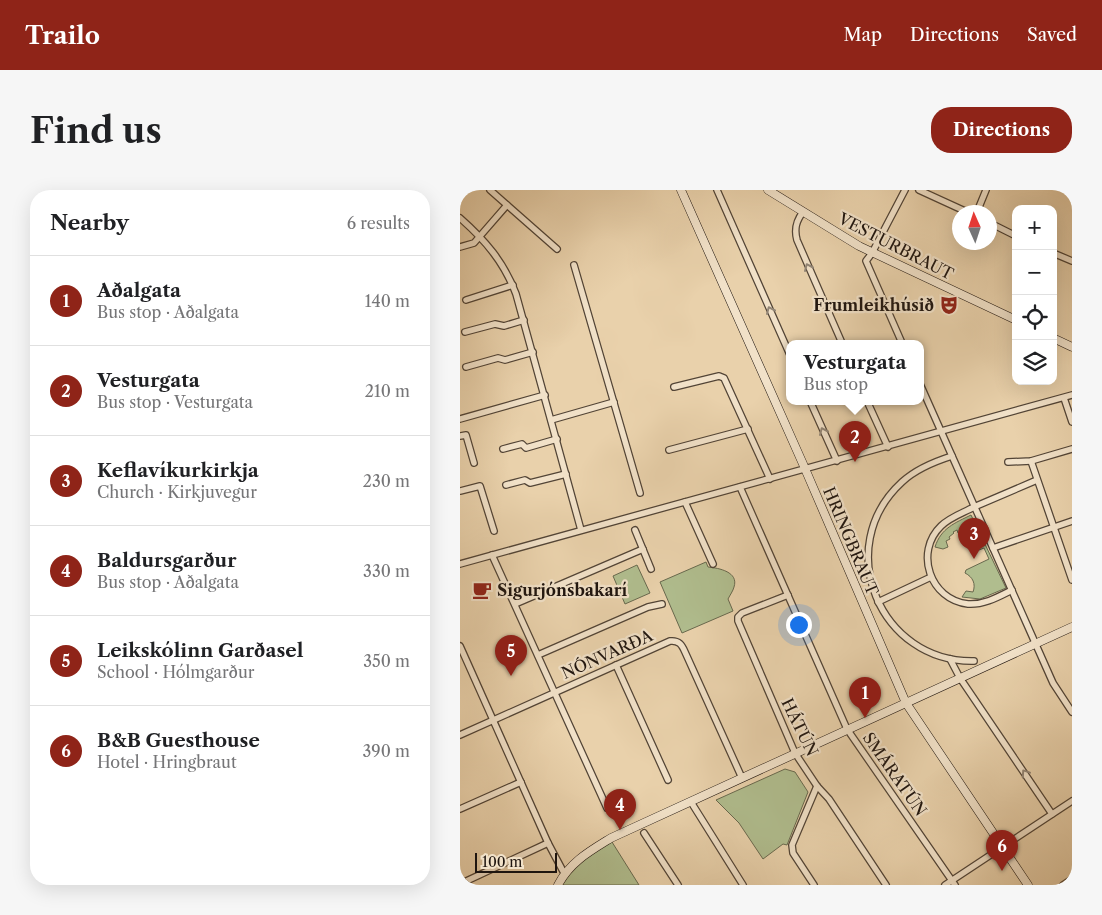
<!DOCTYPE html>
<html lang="en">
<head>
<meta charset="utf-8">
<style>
	body { margin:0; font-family:"Libre Caslon Text",serif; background:#f6f6f6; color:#202124 }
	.controls { position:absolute; right:15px; top:15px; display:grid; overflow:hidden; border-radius:10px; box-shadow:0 5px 20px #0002 }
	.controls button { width:45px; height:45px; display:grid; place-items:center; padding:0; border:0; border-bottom:1px solid #e0e0e0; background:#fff; color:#202124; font:25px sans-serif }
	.compass { position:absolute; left:492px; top:15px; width:45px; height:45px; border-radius:50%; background:#fff; box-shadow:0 5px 20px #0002; rotate:357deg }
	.scale { position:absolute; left:15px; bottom:12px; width:82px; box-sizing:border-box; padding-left:5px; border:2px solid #1f150f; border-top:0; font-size:14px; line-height:18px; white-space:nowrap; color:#1f150f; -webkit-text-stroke:4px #f1e1c8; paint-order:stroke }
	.you { position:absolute; left:338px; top:434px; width:18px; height:18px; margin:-12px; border:4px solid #fff; border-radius:50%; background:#1a73e8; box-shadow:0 0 0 8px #1a73e833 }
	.badge { display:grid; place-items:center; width:32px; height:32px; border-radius:50%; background:#8f2418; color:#fff; font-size:16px; font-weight:700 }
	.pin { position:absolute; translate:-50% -41px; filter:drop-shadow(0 1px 2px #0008) }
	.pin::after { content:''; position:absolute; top:26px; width:18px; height:15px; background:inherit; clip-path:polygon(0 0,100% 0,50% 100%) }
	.popup { position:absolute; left:326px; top:150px; width:138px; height:65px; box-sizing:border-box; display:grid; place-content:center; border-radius:10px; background:#fff; filter:drop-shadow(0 1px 4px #0005); font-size:16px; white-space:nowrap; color:#757577 }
	.popup b { font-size:19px; color:#202124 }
	.popup::after { content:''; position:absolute; left:50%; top:100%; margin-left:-10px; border:10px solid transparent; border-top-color:#fff }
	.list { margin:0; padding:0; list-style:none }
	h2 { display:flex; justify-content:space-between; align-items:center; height:65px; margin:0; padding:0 20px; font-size:21px }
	h2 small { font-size:16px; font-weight:400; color:#757577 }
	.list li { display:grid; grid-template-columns:32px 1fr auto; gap:15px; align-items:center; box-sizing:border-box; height:90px; padding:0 20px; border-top:1px solid #e0e0e0 }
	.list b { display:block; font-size:19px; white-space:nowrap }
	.list p { margin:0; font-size:16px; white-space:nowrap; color:#757577 }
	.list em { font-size:16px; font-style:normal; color:#757577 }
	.icon { flex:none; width:28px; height:28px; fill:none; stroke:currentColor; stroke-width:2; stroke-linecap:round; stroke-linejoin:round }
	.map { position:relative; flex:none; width:612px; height:695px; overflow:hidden; border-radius:20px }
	header { display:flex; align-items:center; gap:30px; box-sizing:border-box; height:70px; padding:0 25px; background:#8f2418; color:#fff }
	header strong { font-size:24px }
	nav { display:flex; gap:28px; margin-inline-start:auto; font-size:18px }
	.intro { display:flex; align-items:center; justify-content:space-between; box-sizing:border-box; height:120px; padding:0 30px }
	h1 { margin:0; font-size:35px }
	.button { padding:12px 22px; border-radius:20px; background:#8f2418; color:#fff; font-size:18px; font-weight:700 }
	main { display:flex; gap:30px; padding:0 30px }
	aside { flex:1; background:#fff; border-radius:20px; box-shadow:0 5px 20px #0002 }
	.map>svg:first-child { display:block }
</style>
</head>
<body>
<header>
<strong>Trailo</strong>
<nav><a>Map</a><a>Directions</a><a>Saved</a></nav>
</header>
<div class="intro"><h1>Find us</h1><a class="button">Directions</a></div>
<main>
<aside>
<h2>Nearby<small>6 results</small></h2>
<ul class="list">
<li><span class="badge">1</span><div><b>Aðalgata</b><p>Bus stop · Aðalgata</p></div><em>140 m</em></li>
<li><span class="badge">2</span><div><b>Vesturgata</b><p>Bus stop · Vesturgata</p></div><em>210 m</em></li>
<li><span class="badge">3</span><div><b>Keflavíkurkirkja</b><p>Church · Kirkjuvegur</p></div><em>230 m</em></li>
<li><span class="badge">4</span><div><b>Baldursgarður</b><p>Bus stop · Aðalgata</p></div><em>330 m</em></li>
<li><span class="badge">5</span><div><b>Leikskólinn Garðasel</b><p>School · Hólmgarður</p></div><em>350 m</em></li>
<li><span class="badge">6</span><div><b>B&amp;B Guesthouse</b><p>Hotel · Hringbraut</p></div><em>390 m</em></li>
</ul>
</aside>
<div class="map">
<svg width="612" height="695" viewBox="0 0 612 695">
	<rect width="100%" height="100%" fill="#e9d1ab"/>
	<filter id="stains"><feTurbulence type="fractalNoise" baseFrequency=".004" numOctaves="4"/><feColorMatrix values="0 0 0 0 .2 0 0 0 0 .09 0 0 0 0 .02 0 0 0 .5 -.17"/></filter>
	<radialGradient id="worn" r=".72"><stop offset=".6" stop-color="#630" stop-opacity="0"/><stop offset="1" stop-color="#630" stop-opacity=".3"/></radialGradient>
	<g fill="#b0bd8e" stroke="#68694e">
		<path d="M511,325L546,398L520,409L502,407L506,401L513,402C516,394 513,387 505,383L506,380L529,369L524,358L519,360L508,340L498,343L497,340L493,342L494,343L489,347L490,349L486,351L488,357L483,359L475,357C481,338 495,333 511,325Z"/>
		<path d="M246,372L248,377C259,378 279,382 274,397C273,401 270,405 268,409L273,421L222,443L200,392Z"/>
		<path d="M177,375L190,403L165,414L153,386Z"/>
		<path d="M325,579L335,582L348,602L327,655L323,654L303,669L279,633L256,610Z"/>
		<path d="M152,652L179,695H102C115,674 130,663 152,652Z"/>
	</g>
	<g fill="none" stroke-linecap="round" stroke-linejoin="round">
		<g stroke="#524436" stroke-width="8">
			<g id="street">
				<path d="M30,0L97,59"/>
				<path d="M257,0L330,165"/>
				<path d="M459,0L507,22"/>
				<path d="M343,22C336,31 334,39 337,50L382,153"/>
				<path d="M517,22L526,0"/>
				<path d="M0,28C25,50 44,72 56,104L121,340"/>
				<path d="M530,33L556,46"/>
				<path d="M0,57L14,53L47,15"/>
				<path d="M593,63L612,71"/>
				<path d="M114,75L180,303"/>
				<path d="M6,110L53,95"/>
				<path d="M5,142L35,134L44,136L64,130"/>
				<path d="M442,153L406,71L412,63L445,0"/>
				<path d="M6,177L38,168L45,170L73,162"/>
				<path d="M460,194L593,493L612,522"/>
				<path d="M214,197L259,186L264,188L310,289"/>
				<path d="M604,208L612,232"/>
				<path d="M350,211L377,271"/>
				<path d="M407,211L428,257"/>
				<path d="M0,229L85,205"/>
				<path d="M91,230L154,212"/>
				<path d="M0,246L6,245L14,273"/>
				<path d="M43,259L62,254L66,258L97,249"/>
				<path d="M209,260L288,239"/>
				<path d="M492,266C473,272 456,279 442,292C371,357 420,473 514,471"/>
				<path d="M571,271L612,390"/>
				<path d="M548,272L571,271L612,259"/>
				<path d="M46,295L65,290L70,293L106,284"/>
				<path d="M280,297L387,539L495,695"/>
				<path d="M0,301L20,296L34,341"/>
				<path d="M225,312L253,374"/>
				<path d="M175,340L191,379"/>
				<path d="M533,358L612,331"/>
				<path d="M32,365L147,618"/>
				<path d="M0,374L612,205"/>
				<path d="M552,400C538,407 524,415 508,414C470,410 454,362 481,336C490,327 503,323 514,317C535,308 556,299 577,290"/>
				<path d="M328,405L282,423L278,427V431L335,563L357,596L369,609L426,695"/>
				<path d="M418,412L471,387"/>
				<path d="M55,414L183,359"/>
				<path d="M0,456L88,653L104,683"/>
				<path d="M78,465L188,417L202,414"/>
				<path d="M490,469L500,488L592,624"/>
				<path d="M156,475L208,590"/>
				<path d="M0,545L210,451C219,450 222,455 225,462L282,588"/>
				<path d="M231,612L283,695"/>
				<path d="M0,619L61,592"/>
				<path d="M184,643L218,695"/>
				<path d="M0,694L88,653"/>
				<path d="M354,695L333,663L332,655L357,596"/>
				<path d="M485,695L612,611"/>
				<path d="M603,695L612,689"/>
			</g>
		</g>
		<g stroke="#1f150f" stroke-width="9">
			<g id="secondary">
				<path d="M221,0L343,274L446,513L568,695"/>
				<path d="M308,0L399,56L556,130"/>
				<path d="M593,148L612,157"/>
				<path d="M98,695C110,672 130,661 151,648L612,437"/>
			</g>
		</g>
		<use href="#street" stroke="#f1e1c8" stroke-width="5.5"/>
		<use href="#secondary" stroke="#f1e1c8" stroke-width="8"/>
	</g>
	<defs><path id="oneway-chevron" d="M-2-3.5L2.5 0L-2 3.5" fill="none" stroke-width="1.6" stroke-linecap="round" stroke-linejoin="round" transform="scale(1.25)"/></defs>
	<g stroke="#928575">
		<use href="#oneway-chevron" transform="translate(348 77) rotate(-114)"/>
		<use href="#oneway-chevron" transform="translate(310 120) rotate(-114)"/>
		<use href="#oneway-chevron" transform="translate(363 241) rotate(-114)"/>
		<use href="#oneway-chevron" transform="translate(565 583) rotate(-124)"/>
	</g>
	<defs>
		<g id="theatre-bare" transform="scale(1.5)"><path d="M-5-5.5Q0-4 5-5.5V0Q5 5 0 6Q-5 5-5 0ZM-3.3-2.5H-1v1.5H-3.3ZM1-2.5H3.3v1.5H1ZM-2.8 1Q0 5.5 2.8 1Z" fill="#8f2418" stroke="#f1e1c8" stroke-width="2.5" paint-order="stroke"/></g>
		<g id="cafe-bare" transform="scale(1.5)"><path d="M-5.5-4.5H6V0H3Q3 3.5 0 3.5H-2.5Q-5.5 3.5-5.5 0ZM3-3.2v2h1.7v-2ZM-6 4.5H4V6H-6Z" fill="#8f2418" stroke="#f1e1c8" stroke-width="2.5" paint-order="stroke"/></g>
	</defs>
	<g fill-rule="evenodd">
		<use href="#theatre-bare" x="489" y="115"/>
		<use href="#cafe-bare" x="22" y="400"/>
	</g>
	<g text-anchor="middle" stroke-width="4.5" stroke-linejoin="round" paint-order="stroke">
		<g font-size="16" fill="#1f150f" stroke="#f1e1c8">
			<text transform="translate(436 56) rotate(27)" y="6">VESTURBRAUT</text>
			<text transform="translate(391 351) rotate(67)" y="6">HRINGBRAUT</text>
			<text transform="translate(147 464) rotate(-24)" y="6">NÓNVARÐA</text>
			<text transform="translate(340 537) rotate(64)" y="6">HÁTÚN</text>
			<text transform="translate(435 584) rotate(55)" y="6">SMÁRATÚN</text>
		</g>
		<g font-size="16" font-weight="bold" fill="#1f150f" stroke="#f1e1c8" text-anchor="end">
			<text x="474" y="121">Frumleikhúsið</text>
			<text x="37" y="406" text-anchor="start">Sigurjónsbakarí</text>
		</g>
	</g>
	<rect width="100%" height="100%" filter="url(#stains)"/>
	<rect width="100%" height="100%" fill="url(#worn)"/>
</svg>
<div class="controls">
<button>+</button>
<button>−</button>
<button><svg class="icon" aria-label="locate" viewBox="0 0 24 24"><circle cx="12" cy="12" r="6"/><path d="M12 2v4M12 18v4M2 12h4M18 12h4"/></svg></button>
<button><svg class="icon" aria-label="layers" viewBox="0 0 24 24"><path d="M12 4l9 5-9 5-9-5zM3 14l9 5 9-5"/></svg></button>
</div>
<svg class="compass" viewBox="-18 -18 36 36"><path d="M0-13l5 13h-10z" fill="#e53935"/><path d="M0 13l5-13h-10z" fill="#757577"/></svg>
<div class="scale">100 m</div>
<div class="you"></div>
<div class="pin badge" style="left:405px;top:528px">1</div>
<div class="pin badge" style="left:395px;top:272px">2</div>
<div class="popup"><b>Vesturgata</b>Bus stop</div>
<div class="pin badge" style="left:514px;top:369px">3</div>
<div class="pin badge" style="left:160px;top:640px">4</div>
<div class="pin badge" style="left:51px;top:486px">5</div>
<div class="pin badge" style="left:542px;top:681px">6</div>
</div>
</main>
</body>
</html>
